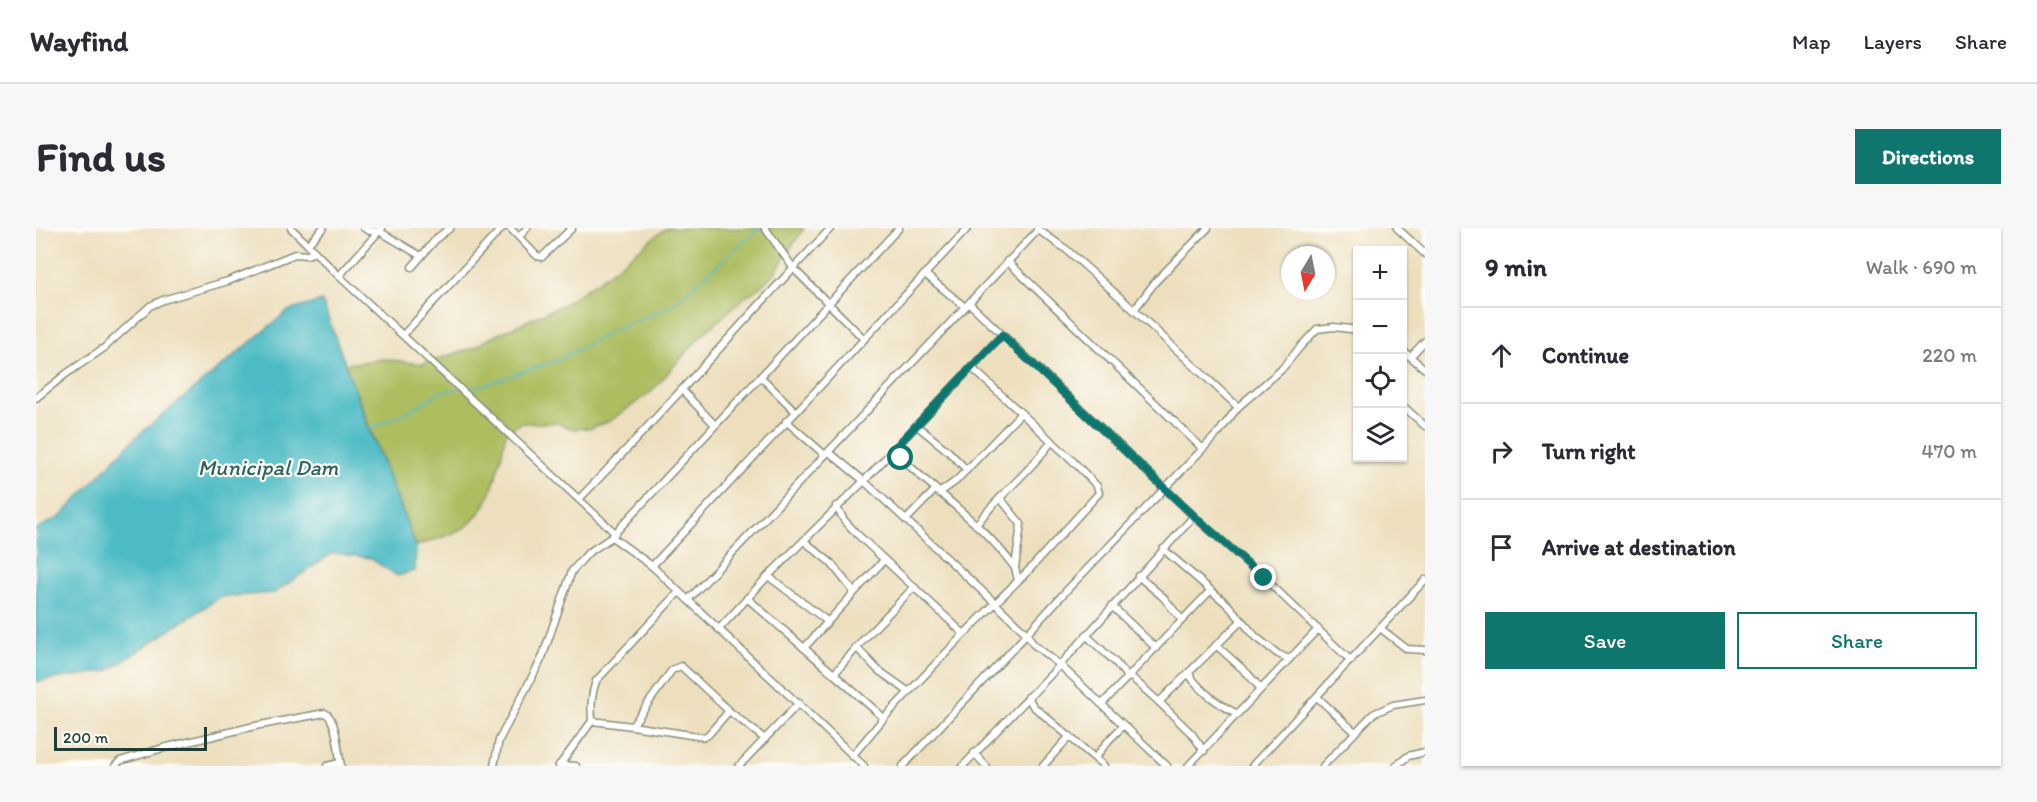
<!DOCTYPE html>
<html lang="en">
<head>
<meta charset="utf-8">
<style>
	body { margin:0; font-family:Itim,sans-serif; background:#f7f7f7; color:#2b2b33 }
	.controls { position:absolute; right:18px; top:18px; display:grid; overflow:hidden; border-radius:0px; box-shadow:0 2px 4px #0004 }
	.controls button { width:54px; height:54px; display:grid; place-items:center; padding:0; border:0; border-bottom:2px solid #e1e1e2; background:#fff; color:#2b2b33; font:30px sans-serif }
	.compass { position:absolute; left:1245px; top:18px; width:54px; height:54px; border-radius:50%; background:#fff; box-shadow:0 2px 4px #0004; rotate:190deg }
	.scale { position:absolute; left:18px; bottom:15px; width:153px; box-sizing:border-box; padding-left:6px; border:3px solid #1f3d34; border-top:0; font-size:16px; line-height:21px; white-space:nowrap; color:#1f3d34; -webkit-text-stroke:4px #fdfcf7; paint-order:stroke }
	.stop { position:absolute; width:18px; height:18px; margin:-14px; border:4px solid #0f766e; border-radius:50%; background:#fff }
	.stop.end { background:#0f766e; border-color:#fff; box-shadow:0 2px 6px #0008 }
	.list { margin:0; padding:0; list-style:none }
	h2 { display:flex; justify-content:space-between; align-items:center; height:78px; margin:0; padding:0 24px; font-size:26px }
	h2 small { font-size:20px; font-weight:400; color:#7c7c81 }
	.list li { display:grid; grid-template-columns:39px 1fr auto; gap:18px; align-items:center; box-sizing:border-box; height:96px; padding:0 24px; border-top:2px solid #e1e1e2 }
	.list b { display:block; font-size:22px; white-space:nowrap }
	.list em { font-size:20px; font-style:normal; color:#7c7c81 }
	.actions { display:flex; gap:12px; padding:18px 24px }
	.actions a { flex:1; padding:14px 0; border:2px solid #0f766e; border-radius:0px; text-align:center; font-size:21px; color:#0f766e }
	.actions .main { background:#0f766e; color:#fff }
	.icon { flex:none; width:33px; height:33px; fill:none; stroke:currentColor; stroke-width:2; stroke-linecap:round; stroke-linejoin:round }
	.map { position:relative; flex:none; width:1389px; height:538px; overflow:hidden; border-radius:0px }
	header { display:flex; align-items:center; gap:36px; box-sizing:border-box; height:84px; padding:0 30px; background:#fff; border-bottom:2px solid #e1e1e2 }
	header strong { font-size:28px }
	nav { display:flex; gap:33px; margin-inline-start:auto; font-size:21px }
	.intro { display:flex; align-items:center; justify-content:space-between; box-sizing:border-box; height:144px; padding:0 36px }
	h1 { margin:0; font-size:42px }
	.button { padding:15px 27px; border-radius:0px; background:#0f766e; color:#fff; font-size:21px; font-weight:700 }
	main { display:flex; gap:36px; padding:0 36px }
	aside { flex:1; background:#fff; border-radius:0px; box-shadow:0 2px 4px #0004 }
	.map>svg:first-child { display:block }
</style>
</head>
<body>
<header>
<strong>Wayfind</strong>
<nav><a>Map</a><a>Layers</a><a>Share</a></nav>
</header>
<div class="intro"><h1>Find us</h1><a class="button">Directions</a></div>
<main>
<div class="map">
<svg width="1389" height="538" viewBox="0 0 1389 538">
	<rect width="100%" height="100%" fill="#fdfcf7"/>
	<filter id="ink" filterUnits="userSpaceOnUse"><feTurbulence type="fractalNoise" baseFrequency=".0167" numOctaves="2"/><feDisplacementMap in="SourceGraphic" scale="12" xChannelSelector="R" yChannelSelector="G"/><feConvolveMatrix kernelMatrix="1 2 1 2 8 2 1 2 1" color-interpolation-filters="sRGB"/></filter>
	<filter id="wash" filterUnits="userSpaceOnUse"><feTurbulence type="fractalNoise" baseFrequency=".008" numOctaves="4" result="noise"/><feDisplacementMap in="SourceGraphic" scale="24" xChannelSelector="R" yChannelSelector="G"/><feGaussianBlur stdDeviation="1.35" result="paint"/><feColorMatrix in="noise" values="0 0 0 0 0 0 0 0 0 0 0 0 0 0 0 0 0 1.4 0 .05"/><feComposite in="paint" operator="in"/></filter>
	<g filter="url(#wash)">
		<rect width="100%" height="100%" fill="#eddfbe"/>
		<path fill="#adbd60" stroke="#667d4a" stroke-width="1.5" d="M630,0H768L738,46L724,59L709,69L663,110L615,164L574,193L555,200L538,201L520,195H485L470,205C463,238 457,284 424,302C411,309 394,313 380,318L309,136L348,131L386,136L440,119L456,109L528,76L573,45Z"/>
		<path fill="#4dbbc5" stroke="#367c7c" stroke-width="1.5" d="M286,73L333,201L380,318L379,343L361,348L334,330L297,325L238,365L184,369L72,443L0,454V301L24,289L99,210L252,83Z"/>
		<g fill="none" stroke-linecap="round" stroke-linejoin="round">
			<g stroke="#4dbbc5" stroke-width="1.5">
				<path d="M426,160L445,158L522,132L571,106L636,77L724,0"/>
				<path d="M334,200L368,186L406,163L422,161"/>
			</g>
		</g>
	</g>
	<g filter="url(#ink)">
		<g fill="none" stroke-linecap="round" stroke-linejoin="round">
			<g stroke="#868e79" stroke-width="9">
				<g id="street">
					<path d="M255,0L303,48L579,305L576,309L616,338L828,538"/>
					<path d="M328,0L334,3H343L385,28"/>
					<path d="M474,0L501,28L506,29L536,0"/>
					<path d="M729,0L758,41L828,111"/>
					<path d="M1361,0L1389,26"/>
					<path d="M1001,1L1031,22L1098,82L1202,179"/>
					<path d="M483,9L491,0"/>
					<path d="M272,16L287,0"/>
					<path d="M971,33L1166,220"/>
					<path d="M376,39L401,10L414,0"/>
					<path d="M890,47L929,79"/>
					<path d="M303,48L346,0"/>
					<path d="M933,75L1158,288L1228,350L1315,433"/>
					<path d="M1098,82L1120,53L1172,0"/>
					<path d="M367,107L466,0"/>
					<path d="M1366,122L1389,141"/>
					<path d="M1375,128L1389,113"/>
					<path d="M725,149L759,183"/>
					<path d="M646,162L679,197"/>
					<path d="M0,170L30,146L68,120L114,78L127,72L192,53L259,26L271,27L279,24"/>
					<path d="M1366,177L1389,198"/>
					<path d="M750,193L789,227"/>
					<path d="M880,197L912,223L931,242"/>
					<path d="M857,222C896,262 946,294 979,340"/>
					<path d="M793,224L828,253L959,375L991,406L997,416L1024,437L1131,538"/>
					<path d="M903,265L920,253L985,185L935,139"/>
					<path d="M964,270L985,296L979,340L982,352"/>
					<path d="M543,271C629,183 710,89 795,0"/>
					<path d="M800,278L808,292L821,306L928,406"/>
					<path d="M870,292L899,262"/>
					<path d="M940,297C963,267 994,244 1016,213"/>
					<path d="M579,305L863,0"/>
					<path d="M768,313L795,335L818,364"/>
					<path d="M1127,321L1192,377L1220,409L1242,426L1253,431"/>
					<path d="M616,338L932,0"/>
					<path d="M732,348L791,393"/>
					<path d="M1102,348L1127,369L1146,392"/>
					<path d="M711,370L848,490"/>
					<path d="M652,372L1002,2"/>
					<path d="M1076,378L1120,420"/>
					<path d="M1344,400L1371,421L1389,422"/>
					<path d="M683,401L732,348L828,253L966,107"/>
					<path d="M1050,407L1080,435L1092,450"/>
					<path d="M1180,417L1211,445L1225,461"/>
					<path d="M820,419L842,442L873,464"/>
					<path d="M768,420L848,332"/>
					<path d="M1152,445C1165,464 1181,475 1201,486"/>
					<path d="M798,446L829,410L878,359"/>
					<path d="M1094,448L1123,474L1205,393"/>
					<path d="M992,469L997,478L1068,538"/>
					<path d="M1281,469L1319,504"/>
					<path d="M1123,474L1156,506L1168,523"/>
					<path d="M1066,476L1174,363"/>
					<path d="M556,493L596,498L636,442L645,438L693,483L729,511"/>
					<path d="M596,498L668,509L672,507L693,483"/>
					<path d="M938,525L950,538"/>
					<path d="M816,528L848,490L928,406L993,342L1063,265L1061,258L1035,231L985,185"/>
					<path d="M1059,530L1073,512L1087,498"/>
					<path d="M523,537L540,538"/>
					<path d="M79,538L84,533L127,520L219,498L289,485C301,491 302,524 305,538"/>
					<path d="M291,538L304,535"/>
					<path d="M458,538L463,512L506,430L536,343L552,325L576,309"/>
					<path d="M523,538L556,493C555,478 555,467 560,453L643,364"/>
					<path d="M703,538L763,475"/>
					<path d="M867,538L991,406L1030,363L1183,204L1202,179L1245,142L1264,119L1281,101L1298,99L1322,102"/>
					<path d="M927,538L1024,437L1158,288"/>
					<path d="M1007,538L1034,508"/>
					<path d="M1152,538L1282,401"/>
					<path d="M1216,538L1389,352"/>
					<path d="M1287,538L1337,486L1357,477L1389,472"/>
					<path d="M1360,538L1372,528L1389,524"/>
				</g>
			</g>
			<use href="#street" stroke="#fff" stroke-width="6"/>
		</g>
	</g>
	<g fill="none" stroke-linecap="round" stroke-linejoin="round" filter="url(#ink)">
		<path stroke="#0f766e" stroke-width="8" d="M865,230L857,222L966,107L1158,288L1228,350"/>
	</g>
	<g text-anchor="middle" stroke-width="4.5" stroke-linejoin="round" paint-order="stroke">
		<g font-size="22" font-style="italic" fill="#2d6360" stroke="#fdfcf7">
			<text x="232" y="247">Municipal Dam</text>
		</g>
	</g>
</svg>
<div class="controls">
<button>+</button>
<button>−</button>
<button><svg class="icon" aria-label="locate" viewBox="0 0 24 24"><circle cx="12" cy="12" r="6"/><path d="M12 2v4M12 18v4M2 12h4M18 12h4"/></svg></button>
<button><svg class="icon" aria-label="layers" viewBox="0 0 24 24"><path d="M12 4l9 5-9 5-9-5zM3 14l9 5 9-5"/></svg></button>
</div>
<svg class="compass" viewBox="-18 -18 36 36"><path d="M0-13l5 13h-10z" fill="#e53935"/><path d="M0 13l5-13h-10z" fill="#7c7c81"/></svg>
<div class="scale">200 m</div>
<div class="stop" style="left:865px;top:230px"></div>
<div class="stop end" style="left:1228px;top:350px"></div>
</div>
<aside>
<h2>9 min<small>Walk · 690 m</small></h2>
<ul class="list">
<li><svg class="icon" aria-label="ahead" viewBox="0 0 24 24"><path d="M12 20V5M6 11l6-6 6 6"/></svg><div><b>Continue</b></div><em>220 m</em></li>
<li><svg class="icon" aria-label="right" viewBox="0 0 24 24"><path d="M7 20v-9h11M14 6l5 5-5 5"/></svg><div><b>Turn right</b></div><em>470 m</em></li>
<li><svg class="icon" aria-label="arrive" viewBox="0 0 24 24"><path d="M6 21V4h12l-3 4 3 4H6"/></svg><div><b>Arrive at destination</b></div></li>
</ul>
<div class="actions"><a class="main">Save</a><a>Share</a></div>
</aside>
</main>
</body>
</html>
